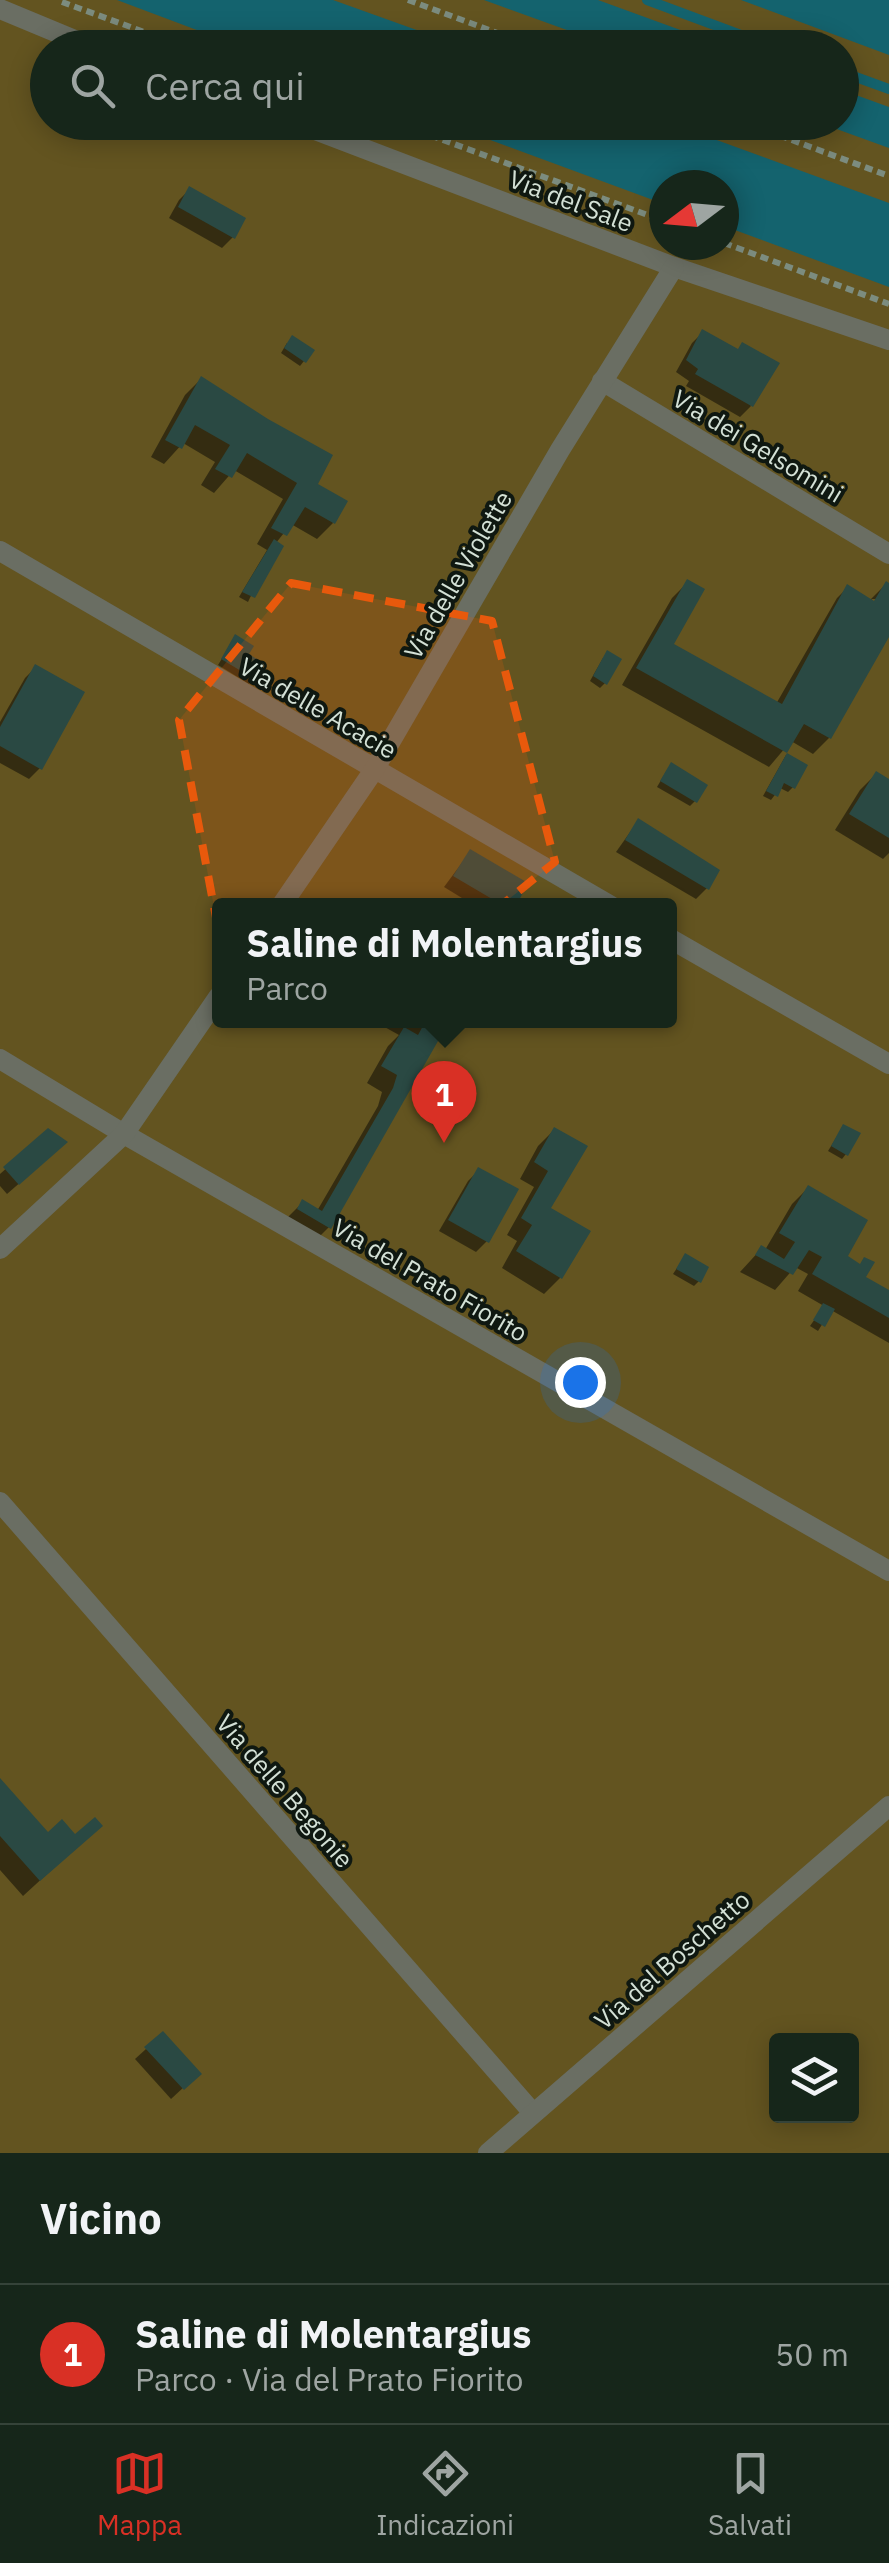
<!DOCTYPE html>
<html lang="it">
<head>
<meta charset="utf-8">
<style>
	body { margin:0; font-family:"IBM Plex Sans",sans-serif; background:#233227; color:#f1f3f6 }
	.controls { position:absolute; right:30px; bottom:30px; display:grid; overflow:hidden; border-radius:10px; box-shadow:0 5px 25px #0003 }
	.controls button { width:90px; height:90px; display:grid; place-items:center; padding:0; border:0; border-bottom:2px solid #354339; background:#16261a; color:#f1f3f6; font:50px sans-serif }
	.compass { position:absolute; left:649px; top:170px; width:90px; height:90px; border-radius:50%; background:#16261a; box-shadow:0 5px 25px #0003; rotate:254deg }
	.you { position:absolute; left:580px; top:1382px; width:35px; height:35px; margin:-25px; border:8px solid #fff; border-radius:50%; background:#1a73e8; box-shadow:0 0 0 15px #1a73e833 }
	.badge { display:grid; place-items:center; width:65px; height:65px; border-radius:50%; background:#d93025; color:#fff; font-size:32px; font-weight:700 }
	.pin { position:absolute; translate:-50% -82px; filter:drop-shadow(0 2px 5px #0008) }
	.pin::after { content:''; position:absolute; top:52px; width:35px; height:30px; background:inherit; clip-path:polygon(0 0,100% 0,50% 100%) }
	.popup { position:absolute; left:212px; top:898px; width:465px; height:130px; box-sizing:border-box; display:grid; place-content:center; border-radius:10px; background:#16261a; filter:drop-shadow(0 2px 8px #0005); font-size:32px; white-space:nowrap; color:#9ea5a2 }
	.popup b { font-size:38px; color:#f1f3f6 }
	.popup::after { content:''; position:absolute; left:50%; top:100%; margin-left:-20px; border:20px solid transparent; border-top-color:#16261a }
	.list { margin:0; padding:0; list-style:none }
	h2 { display:flex; justify-content:space-between; align-items:center; height:130px; margin:0; padding:0 40px; font-size:42px }
	h2 small { font-size:32px; font-weight:400; color:#9ea5a2 }
	.list li { display:grid; grid-template-columns:65px 1fr auto; gap:30px; align-items:center; box-sizing:border-box; height:140px; padding:0 40px; border-top:2px solid #354339 }
	.list b { display:block; font-size:38px; white-space:nowrap }
	.list p { margin:0; font-size:32px; white-space:nowrap; color:#9ea5a2 }
	.list em { font-size:32px; font-style:normal; color:#9ea5a2 }
	.icon { flex:none; width:55px; height:55px; fill:none; stroke:currentColor; stroke-width:2; stroke-linecap:round; stroke-linejoin:round }
	.map { position:relative; flex:none; width:889px; height:2153px; overflow:hidden }
	.search { position:absolute; background:#16261a; box-shadow:0 5px 25px #0003; left:30px; right:30px; top:30px; height:110px; display:flex; align-items:center; gap:25px; box-sizing:border-box; padding:0 35px; border-radius:55px; color:#9ea5a2; font-size:38px }
	.sheet { height:270px; background:#16261a }
	nav { display:flex; justify-content:space-around; align-items:center; box-sizing:border-box; height:140px; border-top:2px solid #354339; background:#16261a; font-size:28px; color:#9ea5a2 }
	nav a { display:grid; justify-items:center; gap:5px }
	nav .on { color:#d93025 }
	.map>svg:first-child { display:block }
</style>
</head>
<body>
<div class="map">
<svg width="889" height="2153" viewBox="0 0 889 2153">
	<rect width="100%" height="100%" fill="#1e3223"/>
	<path fill="#635420" fill-rule="evenodd" d="M0,0H889V2153H0ZM48,48H842V122H48ZM664,185H724V245H664ZM219,906H669V1020H219ZM776,2040H852V2116H776Z"/>
	<g fill="#14636e">
		<path d="M117,0H333L464,47H242Z"/>
		<path d="M484,0H598L727,47H614Z"/>
		<path d="M741,0H889V55Z"/>
		<path d="M842,90L889,107V148L820,123L842,122Z"/>
		<path d="M444,123H670L889,203V287L724,226V185H664V204Z"/>
	</g>
	<g fill="#0007" fill-rule="evenodd">
		<path d="M190,189L233,237L222,248L169,218L179,200Z"/>
		<path d="M703,332L751,406L740,417L686,386L689,381L676,372L692,343Z"/>
		<path d="M287,343L304,361L300,366L281,353Z"/>
		<path d="M201,379L314,485L333,523L317,539L291,524L276,543L248,602L239,597L267,550L257,544L283,499L234,470L214,493L201,485L215,462L183,443L164,464L151,457L185,395Z"/>
		<path d="M688,582L671,645L776,704L837,598L848,587L869,601L886,584L889,586V632L829,738L813,754L791,741L769,767L622,685L672,598ZM872,599H878L820,691Z"/>
		<path d="M235,637L246,655L262,665L249,684L218,665Z"/>
		<path d="M603,658L605,683L600,688L590,681Z"/>
		<path d="M36,667L40,768L29,779L0,763V722L25,678Z"/>
		<path d="M786,755L805,766L793,787L788,792L780,788L771,800L763,796Z"/>
		<path d="M667,770L695,801L690,806L657,787Z"/>
		<path d="M876,774L889,782V853L883,859L835,830L860,790Z"/>
		<path d="M638,821L707,888L696,899L616,852Z"/>
		<path d="M470,852L513,906H475L444,887Z"/>
		<path d="M372,1020H447L329,1227L313,1243L287,1218L303,1202L317,1211L378,1106L382,1092L367,1083L388,1046L399,1035Z"/>
		<path d="M843,1127L846,1154L842,1159L828,1151Z"/>
		<path d="M554,1130L548,1209L560,1278L544,1294L502,1268L517,1241L507,1235L534,1187L520,1179L538,1146Z"/>
		<path d="M48,1131L54,1153L7,1194L0,1186V1174Z"/>
		<path d="M479,1170L487,1241L476,1252L439,1231L468,1181Z"/>
		<path d="M808,1188L844,1257L863,1278L889,1294V1343L831,1310L818,1331L810,1326L824,1306L798,1291L808,1274L795,1267L775,1290L740,1272L762,1248L765,1250L792,1204Z"/>
		<path d="M685,1256L699,1281L694,1286L673,1274Z"/>
		<path d="M0,1781L48,1835L83,1841L23,1896L0,1870Z"/>
		<path d="M146,2049L198,2074L171,2099L135,2059Z"/>
	</g>
	<g fill="none" stroke-linecap="round" stroke-linejoin="round">
		<g stroke="#14636e" stroke-width="10">
			<path d="M647,0L776,48"/>
			<path d="M842,72L889,89"/>
		</g>
	</g>
	<g fill="#2a4943">
		<path d="M189,186L246,218L235,239L178,207Z"/>
		<path d="M702,329L738,349L742,342L780,363L753,407L695,374L698,369L686,360Z"/>
		<path d="M292,335L315,350L306,363L284,348Z"/>
		<path d="M201,376L268,419L333,455L318,484L348,501L335,524L305,507L287,536L271,528L297,483L247,453L232,478L215,469L230,445L195,425L182,449L165,440Z"/>
		<path d="M274,539L284,546L255,598L242,592Z"/>
		<path d="M687,579L705,589L674,644L782,704L847,584L874,601L886,581L889,583V637L831,739L804,724L787,753L636,668Z"/>
		<path d="M235,634L254,646L249,654L265,664L256,680L221,659Z"/>
		<path d="M607,650L622,659L607,685L593,676Z"/>
		<path d="M35,664L85,692L42,770L0,746V727Z"/>
		<path d="M787,753L808,765L795,789L784,783L778,797L766,791Z"/>
		<path d="M671,762L708,785L697,803L660,781Z"/>
		<path d="M876,771L889,779V838L849,814Z"/>
		<path d="M638,818L720,870L709,890L625,840Z"/>
		<path d="M470,849L528,883L516,906H504L453,876Z"/>
		<path d="M417,1020H450L331,1229L297,1209L302,1199L322,1211L393,1088L397,1075L381,1066L404,1027L418,1035L424,1024Z"/>
		<path d="M843,1124L861,1133L848,1156L831,1146Z"/>
		<path d="M554,1127L588,1146L551,1208L591,1231L562,1279L516,1251L532,1225L521,1218L548,1171L534,1162Z"/>
		<path d="M48,1128L68,1142L19,1185L3,1167Z"/>
		<path d="M478,1167L519,1189L489,1243L448,1220Z"/>
		<path d="M808,1185L868,1220L848,1256L860,1264L864,1257L875,1262L866,1277L889,1290V1318L812,1274L822,1257L809,1250L793,1275L755,1255L761,1245L784,1259L795,1242L779,1233Z"/>
		<path d="M685,1253L709,1267L701,1283L676,1269Z"/>
		<path d="M823,1303L835,1309L825,1327L813,1320Z"/>
		<path d="M0,1778L48,1832L62,1819L75,1834L95,1817L103,1826L40,1881L0,1836Z"/>
		<path d="M163,2031L202,2074L184,2090L144,2047Z"/>
	</g>
	<g fill="none" stroke-linecap="round" stroke-linejoin="round">
		<g stroke="#7c8c7f" stroke-width="6" stroke-dasharray="8 5" stroke-linecap="butt">
			<path d="M408,0L538,48"/>
			<path d="M62,2L188,48"/>
			<path d="M394,122L664,221"/>
			<path d="M743,122L889,176"/>
			<path d="M724,243L889,304"/>
		</g>
		<g stroke="#6a6e63" stroke-width="20">
			<path d="M0,9L94,48"/>
			<path d="M294,122L674,267L889,340"/>
			<path d="M602,381L889,554"/>
			<path d="M0,551L611,906"/>
			<path d="M281,906L374,770L560,450L674,267"/>
			<path d="M669,938L889,1064"/>
			<path d="M0,1059L124,1134L889,1571"/>
			<path d="M0,1249L124,1134L219,996"/>
			<path d="M0,1502L533,2113"/>
			<path d="M488,2153L889,1806"/>
		</g>
	</g>
	<path fill="#e8590c" fill-opacity="0.2" stroke="#e8590c" stroke-width="8" stroke-dasharray="20 12" stroke-linejoin="round" d="M291,583L492,621L555,862L418,972L217,923L179,720Z"/>
	<g text-anchor="middle" stroke-width="8" stroke-linejoin="round" paint-order="stroke">
		<g font-size="25" fill="#d4e1d6" stroke="#0f1811">
			<text transform="translate(571 201) rotate(21)" y="9">Via del Sale</text>
			<text transform="translate(758 446) rotate(31)" y="9">Via dei Gelsomini</text>
			<text transform="translate(458 575) rotate(-60)" y="9">Via delle Violette</text>
			<text transform="translate(318 708) rotate(30)" y="9">Via delle Acacie</text>
			<text transform="translate(430 1280) rotate(30)" y="9">Via del Prato Fiorito</text>
			<text transform="translate(285 1791) rotate(49)" y="9">Via delle Begonie</text>
			<text transform="translate(672 1960) rotate(-41)" y="9">Via del Boschetto</text>
		</g>
	</g>
</svg>
<div class="controls">
<button><svg class="icon" aria-label="layers" viewBox="0 0 24 24"><path d="M12 4l9 5-9 5-9-5zM3 14l9 5 9-5"/></svg></button>
</div>
<svg class="compass" viewBox="-18 -18 36 36"><path d="M0-13l5 13h-10z" fill="#e53935"/><path d="M0 13l5-13h-10z" fill="#9ea5a2"/></svg>
<div class="you"></div>
<div class="pin badge" style="left:444px;top:1143px">1</div>
<div class="popup"><b>Saline di Molentargius</b>Parco</div>
<div class="search"><svg class="icon" aria-label="search" viewBox="0 0 24 24"><circle cx="10" cy="10" r="6"/><path d="M15 15l6 6"/></svg>Cerca qui</div>
</div>
<section class="sheet">
<h2>Vicino<small></small></h2>
<ul class="list">
<li><span class="badge">1</span><div><b>Saline di Molentargius</b><p>Parco · Via del Prato Fiorito</p></div><em>50 m</em></li>
</ul>
</section>
<nav>
<a class="on"><svg class="icon" aria-label="map" viewBox="0 0 24 24"><path d="M3 6l6-2 6 2 6-2v14l-6 2-6-2-6 2zM9 4v14M15 6v14"/></svg>Mappa</a>
<a><svg class="icon" aria-label="directions" viewBox="0 0 24 24"><path d="M12 3l9 9-9 9-9-9zM9 14v-3h6M13 9l2 2-2 2"/></svg>Indicazioni</a>
<a><svg class="icon" aria-label="saved" viewBox="0 0 24 24"><path d="M7 4h10v16l-5-4-5 4z"/></svg>Salvati</a>
</nav>
</body>
</html>
